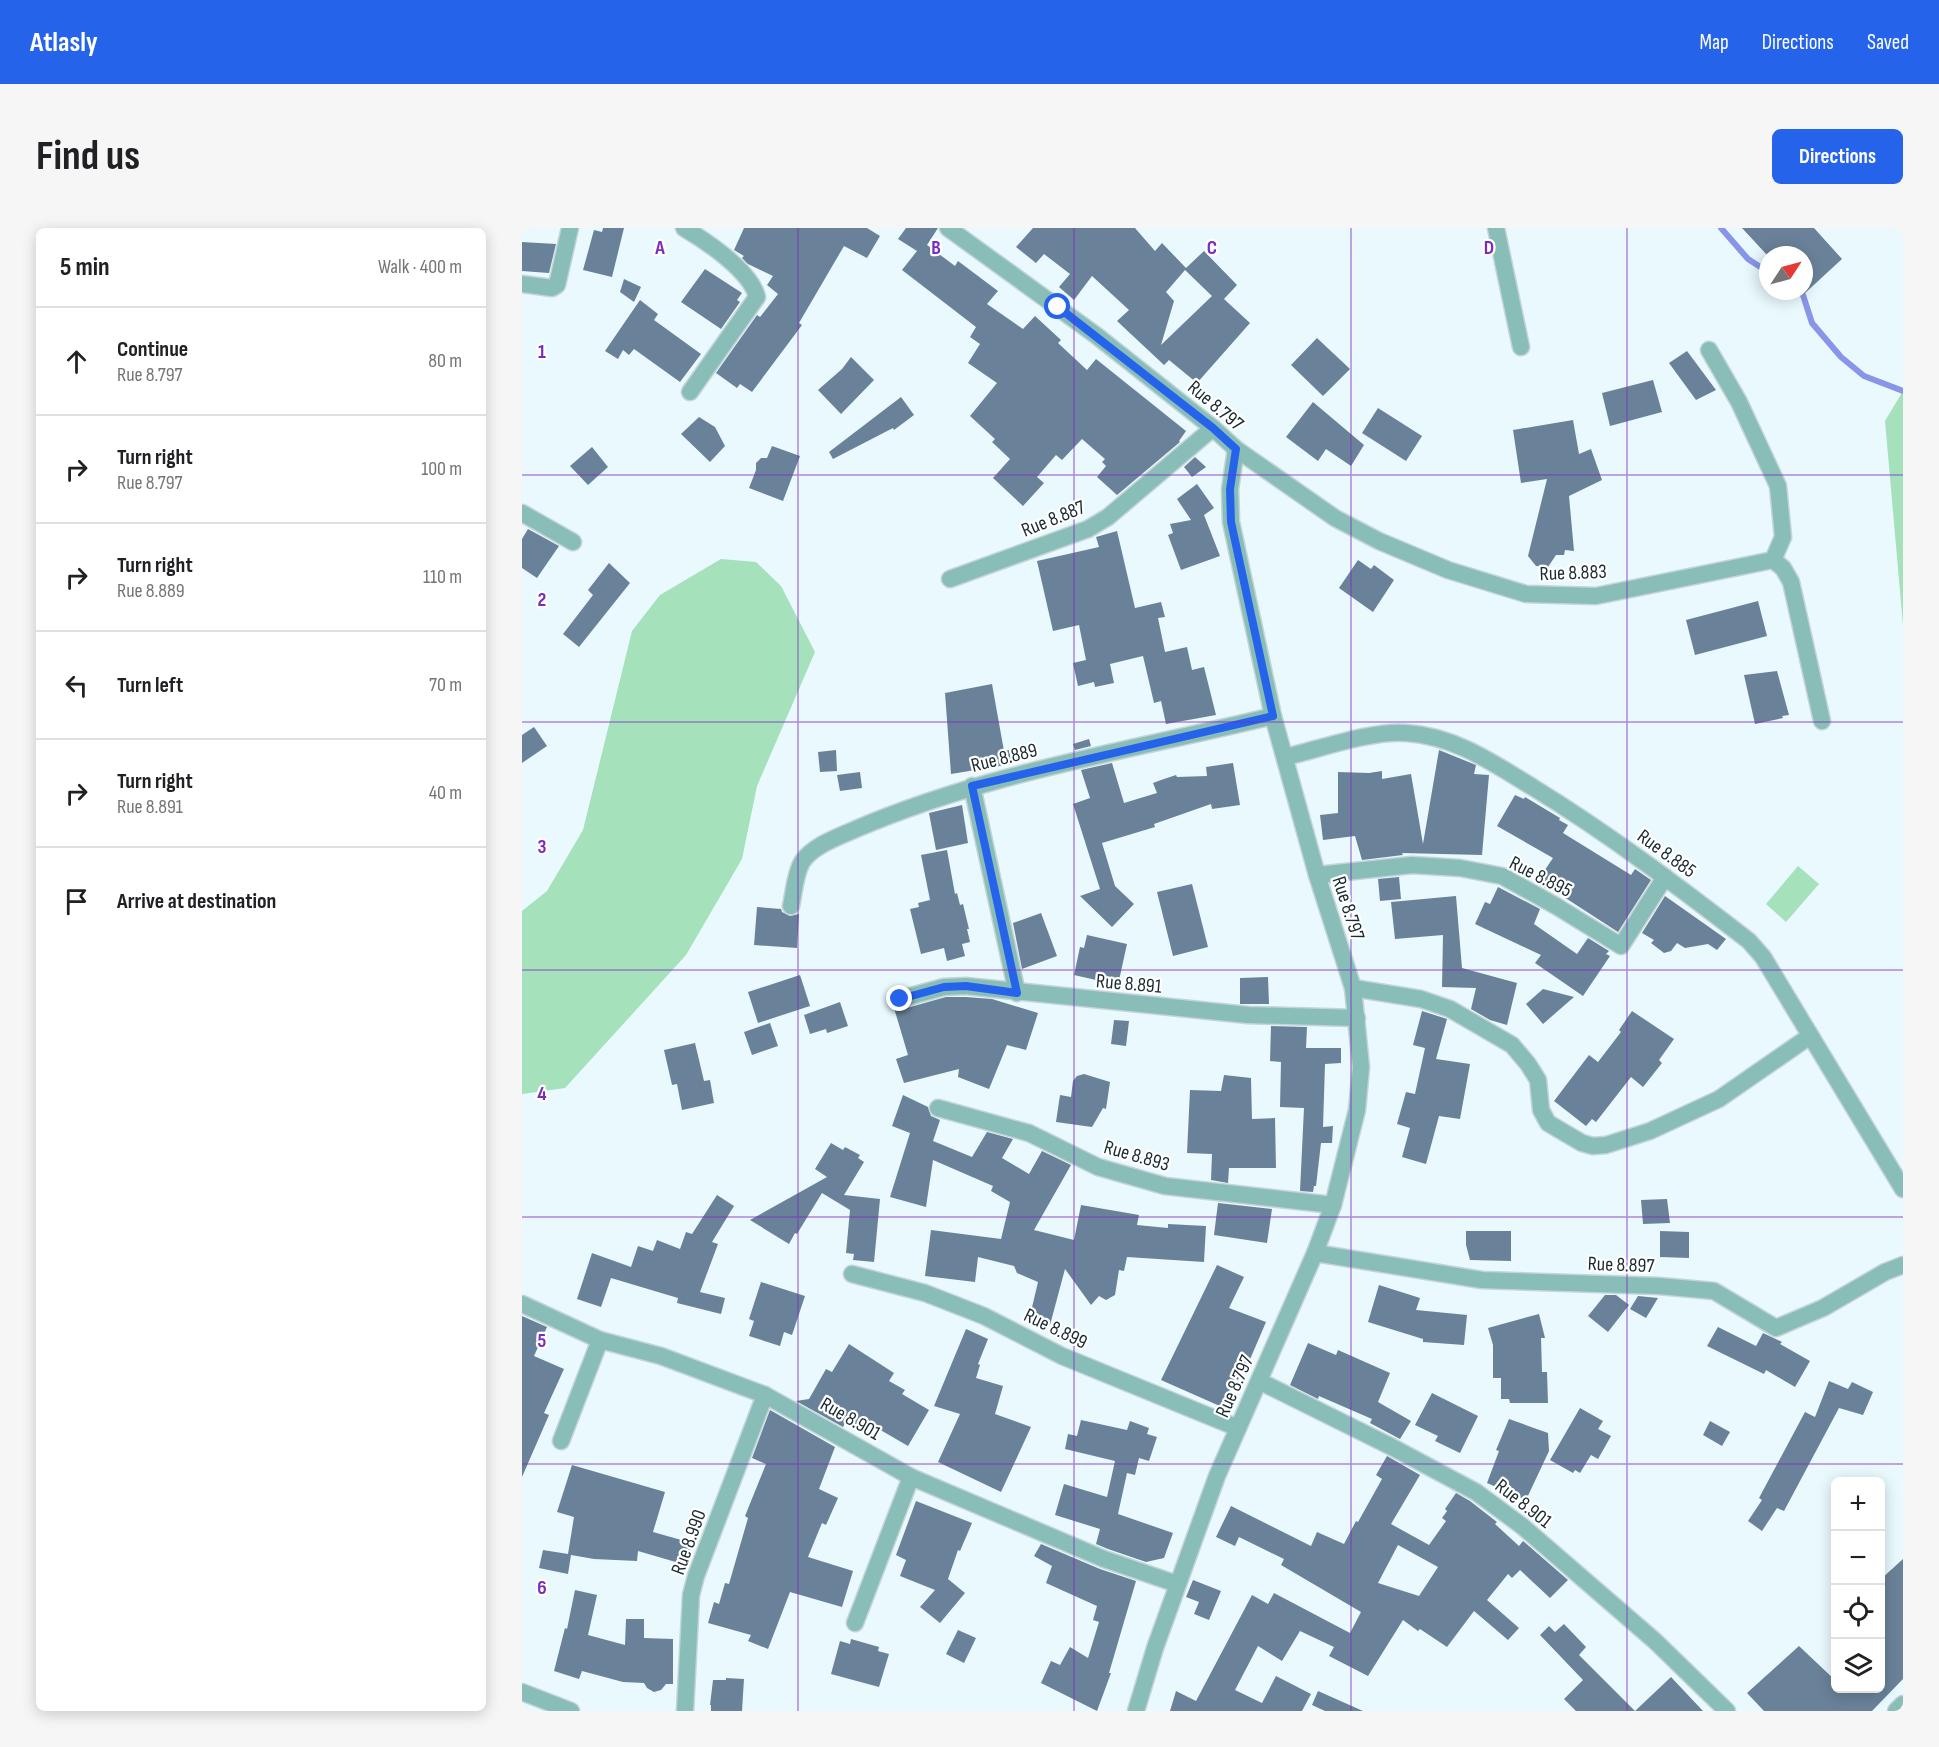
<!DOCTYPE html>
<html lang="en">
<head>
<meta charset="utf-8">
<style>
	body { margin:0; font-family:"Sofia Sans Condensed",sans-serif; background:#f6f6f6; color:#202124 }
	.controls { position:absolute; right:18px; bottom:18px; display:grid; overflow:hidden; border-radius:9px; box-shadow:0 3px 15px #0003 }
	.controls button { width:54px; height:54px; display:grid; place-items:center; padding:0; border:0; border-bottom:2px solid #e0e0e0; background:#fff; color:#202124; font:30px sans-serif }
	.compass { position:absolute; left:1237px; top:18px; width:54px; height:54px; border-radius:50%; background:#fff; box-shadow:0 3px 15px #0003; rotate:54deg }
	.stop { position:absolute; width:18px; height:18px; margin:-14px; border:4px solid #2563eb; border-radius:50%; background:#fff }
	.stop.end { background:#2563eb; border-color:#fff; box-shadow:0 2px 6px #0008 }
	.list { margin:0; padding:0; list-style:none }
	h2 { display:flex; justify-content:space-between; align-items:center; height:78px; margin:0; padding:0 24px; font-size:26px }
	h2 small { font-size:20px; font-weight:400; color:#757577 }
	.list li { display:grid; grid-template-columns:39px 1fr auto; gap:18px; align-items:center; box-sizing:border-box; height:108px; padding:0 24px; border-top:2px solid #e0e0e0 }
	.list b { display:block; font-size:22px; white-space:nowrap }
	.list p { margin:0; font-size:20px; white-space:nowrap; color:#757577 }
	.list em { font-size:20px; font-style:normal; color:#757577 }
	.icon { flex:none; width:33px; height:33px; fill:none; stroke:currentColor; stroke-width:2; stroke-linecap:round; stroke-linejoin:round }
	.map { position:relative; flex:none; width:1381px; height:1483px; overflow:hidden; border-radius:9px }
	header { display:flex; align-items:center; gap:36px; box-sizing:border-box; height:84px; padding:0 30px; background:#2563eb; color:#fff }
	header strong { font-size:28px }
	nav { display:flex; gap:33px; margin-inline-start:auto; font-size:21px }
	.intro { display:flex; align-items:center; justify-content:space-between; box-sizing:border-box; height:144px; padding:0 36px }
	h1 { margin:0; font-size:42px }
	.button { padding:15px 27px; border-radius:9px; background:#2563eb; color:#fff; font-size:21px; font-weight:700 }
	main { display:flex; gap:36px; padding:0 36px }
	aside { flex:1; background:#fff; border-radius:9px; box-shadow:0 3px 15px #0003 }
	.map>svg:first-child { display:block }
</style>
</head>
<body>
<header>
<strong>Atlasly</strong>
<nav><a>Map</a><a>Directions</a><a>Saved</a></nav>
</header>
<div class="intro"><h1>Find us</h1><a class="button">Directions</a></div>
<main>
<aside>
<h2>5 min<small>Walk · 400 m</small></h2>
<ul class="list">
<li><svg class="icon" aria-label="ahead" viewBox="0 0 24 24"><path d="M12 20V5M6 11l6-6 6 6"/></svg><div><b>Continue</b><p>Rue 8.797</p></div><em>80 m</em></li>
<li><svg class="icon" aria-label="right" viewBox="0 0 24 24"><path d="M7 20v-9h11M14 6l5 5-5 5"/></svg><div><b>Turn right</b><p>Rue 8.797</p></div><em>100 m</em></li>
<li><svg class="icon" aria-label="right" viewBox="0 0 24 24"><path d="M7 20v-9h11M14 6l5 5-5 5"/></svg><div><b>Turn right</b><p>Rue 8.889</p></div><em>110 m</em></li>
<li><svg class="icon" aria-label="left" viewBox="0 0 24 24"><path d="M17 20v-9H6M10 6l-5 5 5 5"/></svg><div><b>Turn left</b></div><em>70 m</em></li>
<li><svg class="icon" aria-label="right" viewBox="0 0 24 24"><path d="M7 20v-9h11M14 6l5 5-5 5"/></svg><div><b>Turn right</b><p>Rue 8.891</p></div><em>40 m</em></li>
<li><svg class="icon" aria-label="arrive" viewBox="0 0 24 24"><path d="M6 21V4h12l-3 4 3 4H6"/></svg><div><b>Arrive at destination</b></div></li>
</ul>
</aside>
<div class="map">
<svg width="1381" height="1483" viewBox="0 0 1381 1483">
	<rect width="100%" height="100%" fill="#e9f9fd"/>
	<g fill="#a5e1bb">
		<path d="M1381,163V397L1363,193Z"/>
		<path d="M199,331L234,334L259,358L293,424L235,558L220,631L164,727L43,860L0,866V683L25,663L61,602L110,403L138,367Z"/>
		<path d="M1276,638L1297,656L1264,694L1244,676Z"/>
	</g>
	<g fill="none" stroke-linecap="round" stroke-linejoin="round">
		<g stroke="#8995e8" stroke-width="6">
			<path d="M1199,0L1226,31L1246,44"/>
			<path d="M1276,63L1281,67L1290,95L1319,129L1342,148L1381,163"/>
		</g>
	</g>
	<g fill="#6a8299" fill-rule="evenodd">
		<path d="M81,0H102L90,49L61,42L72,2L80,4Z"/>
		<path d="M222,0H345L358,8L345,30L322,18L277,95L280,97L230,164L218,156L215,160L194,145L235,87L238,89L256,66L245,57L251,48L226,36L220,30L222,28L212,22Z"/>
		<path d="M384,0H416L405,17L433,38L436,33L476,63L465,76L501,101L513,88L539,112L536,115L565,142L574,131L664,203L657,213L658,214L595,267L575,249L584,238L580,234L583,231L560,211L540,232L534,227L515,249L522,255L501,278L471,250L488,231L470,214L473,211L448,188L475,155L446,135L458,116L448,109L454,99L380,42L395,23L376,11Z"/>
		<path d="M511,0H613L633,23L640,15L664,40L682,23L715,57L702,71L728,95L675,155L647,132L642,137L595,93L607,82L570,48L552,72L537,59L548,46L522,26L514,35L494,19ZM663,42L690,68L639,117L652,73L644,64Z"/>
		<path d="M1220,0H1292L1320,31L1282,66V27H1245Z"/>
		<path d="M0,14L34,16L27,45L0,43Z"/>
		<path d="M183,41L220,65L215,72L218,74L199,101L159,74Z"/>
		<path d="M102,51L119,59L112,74L98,64Z"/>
		<path d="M118,72L136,86L132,92L179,126L158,154L112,121L107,127L101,122L96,131L83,123Z"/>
		<path d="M795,110L828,141L801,168L769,137Z"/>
		<path d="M1165,123L1194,162L1174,172L1147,135Z"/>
		<path d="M329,129L352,152L319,186L296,162L320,141Z"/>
		<path d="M1131,152L1140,184L1088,198L1080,165Z"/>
		<path d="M379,169L392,187L372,202L371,200L311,231L307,224Z"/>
		<path d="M791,174L842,217L829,238L804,221L796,233L764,209Z"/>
		<path d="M856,180L900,208L884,233L840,205Z"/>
		<path d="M177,189L193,199L203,218L188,234L159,206Z"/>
		<path d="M1051,192L1057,226L1069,221L1080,252L1047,268L1052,323L1043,322L1042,327H1034L1026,339L1014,338L1006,328L1025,251L999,255L991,202Z"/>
		<path d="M250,218L278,228L261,273L227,260L234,242V235L239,230H245Z"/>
		<path d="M70,219L86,239L66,257L48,238Z"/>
		<path d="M673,229L684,239L670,249L662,239Z"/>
		<path d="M675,256L692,280L682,287L698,328L659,342L646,307L651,305L648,296L669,292L655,271Z"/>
		<path d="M6,301L37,318L15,350L0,340V311Z"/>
		<path d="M595,303L613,380L639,374L643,389L636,390L643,424L665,419L670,442L682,439L694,487L644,496L639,473L632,475L621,428L588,436L592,455L573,459L572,454L556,458L551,435L564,432L557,397L531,403L515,333L577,319L574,309Z"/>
		<path d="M836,332L849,341L852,337L872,352L851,384L817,360Z"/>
		<path d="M87,335L108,355L57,419L41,406L71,367L66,362Z"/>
		<path d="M1236,373L1245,408L1173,427L1164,392Z"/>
		<path d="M1255,443L1267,487L1260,488L1261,490L1233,496L1222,447Z"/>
		<path d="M470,456L482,523L487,522L490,536L429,546L423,465Z"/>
		<path d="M12,499L25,518L0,535V507Z"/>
		<path d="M567,511L569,518L553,522L551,516Z"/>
		<path d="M314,522L315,543L298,544L296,524Z"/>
		<path d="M917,522L954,537L952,546L967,547L960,627L880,625L881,627L840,632L833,608L801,612L798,587L816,585V544L847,545L860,543V551L889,546L901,616Z"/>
		<path d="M590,535L602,575L635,565L631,555L639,552L654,547L655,549L685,548L684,539L711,535L718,577L690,581L689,576L632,596L633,599L580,615L593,658L612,676L590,699L558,668L578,661L551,576L568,570L559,542Z"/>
		<path d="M338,544L340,560L318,563L315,547Z"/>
		<path d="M993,567L1002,571L1003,569L1038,590L1037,592L1046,597L1041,605L1109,647L1113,641L1129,652L1096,704L1028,660L1027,662L1014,655L1031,630L975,598Z"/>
		<path d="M440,577L446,615L414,622L407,585Z"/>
		<path d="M425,622L433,666L435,665L438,677L441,676L447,701H445L448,714L440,716L443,728L425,733L422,720L399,726L388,681L397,679L396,675L408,672L399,627Z"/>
		<path d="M877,649L879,671L858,673L856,651Z"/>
		<path d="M670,656L686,719L651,728L635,664Z"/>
		<path d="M976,659L1018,681L1012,696L1055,726L1066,710L1087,723L1084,726L1088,728L1061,768L1013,735L1019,727L953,696L963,674L968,676Z"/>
		<path d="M934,668L940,740L995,755L985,797L968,792L949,781L954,760L920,759L921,707L873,711L869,674Z"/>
		<path d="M1143,668L1204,711L1195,722L1186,716L1163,720L1155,715L1149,723L1142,725L1129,715L1132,712L1120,705Z"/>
		<path d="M235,679L259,681L260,684L268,688L277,686L275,720L232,717Z"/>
		<path d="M519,685L535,728L500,741L491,695Z"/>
		<path d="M565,707L605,716L596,757L552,747L558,719L562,720Z"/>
		<path d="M278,747L288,778L236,795L226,764Z"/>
		<path d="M746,749L747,776H718V750Z"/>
		<path d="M1021,761L1052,769L1021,796L1004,776Z"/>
		<path d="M424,769H444L470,771L516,785L504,822L485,817L467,861L436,849L437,841L382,855L374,831L386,827L372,780L381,781Z"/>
		<path d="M318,774L326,798L305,805L304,801L288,806L282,787Z"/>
		<path d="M900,783L925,791L914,831L948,836L938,891L917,888L904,936L880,929L888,900L875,896L884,864L893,866L903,820L891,817Z"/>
		<path d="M1110,783L1152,811L1137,832L1140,835L1121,859L1109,849L1074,894L1070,891L1064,898L1032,873L1067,827L1076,834L1099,804L1097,802Z"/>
		<path d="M592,792L607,793L604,818L589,816Z"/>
		<path d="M248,795L256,818L230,827L222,804Z"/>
		<path d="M749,798L785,799L784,820H819V835L803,836L801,899L811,898L810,915H799L794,958H792L791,964L778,963L782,880L758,879L759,834L748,833Z"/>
		<path d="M173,815L182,853L188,852L192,875L160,882L155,856L150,857L142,822Z"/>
		<path d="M562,846L588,854L584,881L581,880L570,899L534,894L538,867L549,869L551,853L555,848Z"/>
		<path d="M702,847L729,850L730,891L753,890L754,940H707L706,955L689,952L690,926L665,925L668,862L699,863Z"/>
		<path d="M381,867L406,879L409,888L418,892L411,913L450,929L465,904L491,911L480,930L507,946L520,923L549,937L512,1002L552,1012L559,977L617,987L615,997L646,1000V996L684,998L682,1034L605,1029L602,1043L597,1042L593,1067L584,1072L577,1068L569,1077L543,1041L528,1097L507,1092L516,1054L495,1045L492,1038L456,1029L453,1054L403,1048L409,1002L479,1011L488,974L469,963L471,958L411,932L404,979L368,969L388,905L370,898Z"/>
		<path d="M309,915L321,922L323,919L338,927L336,930L342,934L322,967L358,971L352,1034L331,1032L332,1026L324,1025L328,982L300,965L275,1006L273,1005L267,1016L228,992L305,949L293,941Z"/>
		<path d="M195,967L212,978L190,1014L196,1016L178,1064L203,1070L199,1086L155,1075L156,1070L89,1050L79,1079L55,1071L70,1025L109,1039L116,1018L131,1023L135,1012L158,1021L164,1004L170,1006Z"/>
		<path d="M1145,971L1148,995L1121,996L1119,972Z"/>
		<path d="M696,975L750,981L745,1015L692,1007Z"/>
		<path d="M944,1003H989V1033L948,1032L944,1017Z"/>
		<path d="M1138,1003L1167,1004V1030L1138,1029Z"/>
		<path d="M695,1037L722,1049L707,1080L744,1094L723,1143L720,1142L716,1152L713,1150L700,1179L639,1152Z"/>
		<path d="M239,1054L283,1068L270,1107L262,1104L258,1118L227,1108L232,1093L227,1091Z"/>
		<path d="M857,1057L898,1070L894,1082L945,1087L942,1117L901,1114V1111L846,1094Z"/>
		<path d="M1083,1067H1094L1107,1077L1086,1104L1066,1088Z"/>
		<path d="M1116,1068L1136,1070L1124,1090L1108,1081Z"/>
		<path d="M1017,1086L1023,1110H1019L1020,1144H1025L1026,1175H988L987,1171H979V1150H971V1117L966,1100Z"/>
		<path d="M0,1088L25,1099L12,1128L42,1141L22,1185L27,1187L0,1249Z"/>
		<path d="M1196,1099L1234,1118L1241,1105L1260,1114L1258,1116L1288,1133L1273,1159L1244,1142L1242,1146L1185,1118Z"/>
		<path d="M444,1101L466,1111L456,1136L458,1137L454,1150L481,1158L473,1186L509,1199L479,1264L416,1234L438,1186L412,1178Z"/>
		<path d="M786,1115L814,1127L816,1122L868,1145L856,1174L889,1193L878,1211L848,1195L850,1191L797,1168L796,1171L768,1157Z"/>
		<path d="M327,1116L372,1145L367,1153L383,1162L380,1166L407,1182L386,1218L343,1193L336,1203L323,1195L321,1199L274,1173L287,1171L304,1141L310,1144Z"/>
		<path d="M1307,1153L1326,1161L1330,1154L1351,1164L1341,1187L1317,1180L1262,1283L1255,1280L1240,1303L1226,1293L1240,1272L1237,1270L1283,1184L1293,1189Z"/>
		<path d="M910,1165L956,1188L938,1225L913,1213L916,1208L893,1197Z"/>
		<path d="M1058,1180L1081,1193L1076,1201L1089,1208L1076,1231L1069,1227L1058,1245L1053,1242L1051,1245L1028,1232Z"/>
		<path d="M248,1182L313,1219L297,1261L316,1270L304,1297L300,1295L286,1329L331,1343L320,1379L268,1364L246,1421L226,1413L229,1407L186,1395L192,1374L197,1376L203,1355L207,1356L226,1290L223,1288L244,1236L230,1230Z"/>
		<path d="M987,1191L1026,1205L1027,1223L1004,1272L965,1255L977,1223L974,1222Z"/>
		<path d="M559,1192L605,1202L608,1193L627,1200L625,1206L635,1209L627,1233L617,1230L613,1247L605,1245L596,1286L651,1305L642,1330L624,1334L586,1321L574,1316L578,1301L533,1287L542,1256L585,1269L593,1233L543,1221L546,1206L555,1208Z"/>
		<path d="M1188,1193L1208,1204L1200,1218L1181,1207Z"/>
		<path d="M865,1228L898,1247L869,1296L907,1317L924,1293L920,1290L925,1283L923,1281L934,1265L948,1273L975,1294L973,1296L997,1318L1001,1313L1046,1352L1028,1370L998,1342L990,1350L986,1346L965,1372L997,1400L986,1412L952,1383L925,1419L898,1401L896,1403L881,1392L846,1448L807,1428L812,1419L778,1403L760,1433L736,1418L713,1462L740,1475L754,1448L789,1466L780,1483H648L654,1463L674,1473L730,1367L746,1376L752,1365L828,1405L839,1384L759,1337L762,1331L717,1309L713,1318L694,1309L709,1278L789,1318L795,1304L822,1316L834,1293L836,1294L860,1251L854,1247ZM876,1317L916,1339L897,1368L856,1355Z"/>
		<path d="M50,1237L143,1264L131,1304L170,1315L164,1337L116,1323L115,1333L72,1331L49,1327L46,1346L17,1340L21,1322L46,1326L52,1289L35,1284Z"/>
		<path d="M394,1273L450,1295L438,1323L436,1322L426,1351L443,1365L418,1395L398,1379L413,1362L378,1348L384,1332L374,1327Z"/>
		<path d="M519,1316L578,1341L614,1353L587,1445H589L575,1483L519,1455L529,1433L538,1437L548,1419L566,1430L577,1394L571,1392L575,1378L524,1355L530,1338L512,1328Z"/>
		<path d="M1381,1331V1451L1350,1483H1242L1225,1465L1277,1418L1314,1453V1461H1359V1351Z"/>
		<path d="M671,1352L699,1363L687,1392L672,1386L677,1374L664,1369Z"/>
		<path d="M53,1362L75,1367L66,1407L103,1417L104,1391H122V1410L151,1411V1456H144L139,1462L132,1464L125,1460L122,1455L101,1454L60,1443L57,1451L32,1443L43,1400L45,1401Z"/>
		<path d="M1042,1396L1064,1419L1057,1427L1113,1483H1054L1042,1471L1061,1452L1018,1407L1027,1398L1033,1404Z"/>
		<path d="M436,1402L454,1410L442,1435L424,1426Z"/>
		<path d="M329,1411L357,1419L356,1423L367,1426L357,1459L309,1446L318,1413L328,1416Z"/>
		<path d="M1149,1449L1181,1483H1113Z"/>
		<path d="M204,1450L222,1451L220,1483H189V1477H188L191,1452H204Z"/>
		<path d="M796,1463L841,1483H803L790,1477Z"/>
	</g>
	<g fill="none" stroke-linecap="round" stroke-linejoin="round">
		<g stroke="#c4d4d8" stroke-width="19">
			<g id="minor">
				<path d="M162,0C184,13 229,43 235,69L168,164"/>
				<path d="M426,0L575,108L691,200L714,221L708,261L709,294L751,488L795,647L831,760L839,839L835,882L811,977L793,1025L695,1248L633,1420L614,1483"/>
				<path d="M974,0L999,119"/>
				<path d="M0,56L30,60L35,57L48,0"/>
				<path d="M1187,122L1217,174L1256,258L1261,309L1251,332"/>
				<path d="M714,221L813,290L857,313L926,342L1004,366L1074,368L1251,332L1261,340L1269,354L1300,493"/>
				<path d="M0,285L51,314"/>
				<path d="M428,351L566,301L586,289L691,200"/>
				<path d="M764,529C797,521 851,502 884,505C933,508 971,535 1012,560C1087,606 1157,659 1227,713L1241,729L1381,961"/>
				<path d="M450,558L495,765"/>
				<path d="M795,647L890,637L938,640L980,648L1034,678L1099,718L1143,649"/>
				<path d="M269,678C272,664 273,646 280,634C290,618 318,608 334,601C467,544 611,522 751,488"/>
				<path d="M831,760L899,771L928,781L990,817L1006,836L1016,852L1019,882L1026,895L1060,915L1071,918L1084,917L1128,903L1197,871L1288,808"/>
				<path d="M378,771L422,759L444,758L726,787L835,790"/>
				<path d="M416,880L507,905L576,939L643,958L811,977"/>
				<path d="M793,1025L960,1052L1137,1058L1192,1063L1254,1100L1301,1080L1363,1044L1381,1037"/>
				<path d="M330,1046L403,1065L462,1088L540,1128L716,1200"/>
				<path d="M0,1076L78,1112"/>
				<path d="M737,1153L868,1218L954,1264L1000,1298L1133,1413L1205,1483"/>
				<path d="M39,1213L78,1112L139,1128L243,1167L389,1249L582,1331L655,1356"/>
				<path d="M333,1395L389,1249"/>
				<path d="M0,1464L49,1483"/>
				<path d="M163,1483L169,1367L174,1348L243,1167"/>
				<path d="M1374,1483L1381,1476"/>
			</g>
		</g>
		<use href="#minor" stroke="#89bdb7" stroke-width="16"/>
	</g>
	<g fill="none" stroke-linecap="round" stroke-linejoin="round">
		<path stroke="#2563eb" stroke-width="8" d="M378,771L422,759L444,758L495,765L450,558L751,488L709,294L708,261L714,221L691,200L536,79"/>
	</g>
	<path fill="none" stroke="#7b2cbf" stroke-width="1.5" stroke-opacity="0.55" d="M276,0V1483M552,0V1483M829,0V1483M1105,0V1483M0,247H1381M0,494H1381M0,742H1381M0,989H1381M0,1236H1381"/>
	<g text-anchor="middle" stroke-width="4.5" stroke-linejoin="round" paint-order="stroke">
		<g font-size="20" fill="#1a2a2e" stroke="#fff">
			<text transform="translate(694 177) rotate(40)" y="7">Rue 8.797</text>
			<text transform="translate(531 290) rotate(-22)" y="7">Rue 8.887</text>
			<text transform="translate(1051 344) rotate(-2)" y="7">Rue 8.883</text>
			<text transform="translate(482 529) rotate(-14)" y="7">Rue 8.889</text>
			<text transform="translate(1145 625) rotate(36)" y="7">Rue 8.885</text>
			<text transform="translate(1019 648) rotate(27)" y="7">Rue 8.895</text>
			<text transform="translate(827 680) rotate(72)" y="7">Rue 8.797</text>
			<text transform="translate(607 755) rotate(5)" y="7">Rue 8.891</text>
			<text transform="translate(615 927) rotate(16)" y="7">Rue 8.893</text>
			<text transform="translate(1099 1036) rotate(2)" y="7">Rue 8.897</text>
			<text transform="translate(534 1100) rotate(26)" y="7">Rue 8.899</text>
			<text transform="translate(712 1158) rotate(-66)" y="7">Rue 8.797</text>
			<text transform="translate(329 1190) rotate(30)" y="7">Rue 8.901</text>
			<text transform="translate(1002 1275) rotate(38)" y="7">Rue 8.901</text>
			<text transform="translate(166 1314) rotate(-70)" y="7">Rue 8.990</text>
		</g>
	</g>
	<g font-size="20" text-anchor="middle" font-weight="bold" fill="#7b2cbf" stroke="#fff" stroke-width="4.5" stroke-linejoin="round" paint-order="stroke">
		<text x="138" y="26">A</text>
		<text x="414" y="26">B</text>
		<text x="690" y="26">C</text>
		<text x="967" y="26">D</text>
		<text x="20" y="130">1</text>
		<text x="20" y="378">2</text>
		<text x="20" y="625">3</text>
		<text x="20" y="872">4</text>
		<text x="20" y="1119">5</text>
		<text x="20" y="1366">6</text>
	</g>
</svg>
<div class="controls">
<button>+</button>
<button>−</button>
<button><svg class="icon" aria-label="locate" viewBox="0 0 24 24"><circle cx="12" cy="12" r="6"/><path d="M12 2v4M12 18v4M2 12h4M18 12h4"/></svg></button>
<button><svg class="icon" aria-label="layers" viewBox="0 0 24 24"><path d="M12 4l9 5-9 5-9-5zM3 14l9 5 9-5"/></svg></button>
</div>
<svg class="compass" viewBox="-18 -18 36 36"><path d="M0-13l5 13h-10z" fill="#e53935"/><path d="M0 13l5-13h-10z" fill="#757577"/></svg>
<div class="stop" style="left:536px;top:79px"></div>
<div class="stop end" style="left:378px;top:771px"></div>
</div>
</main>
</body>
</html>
